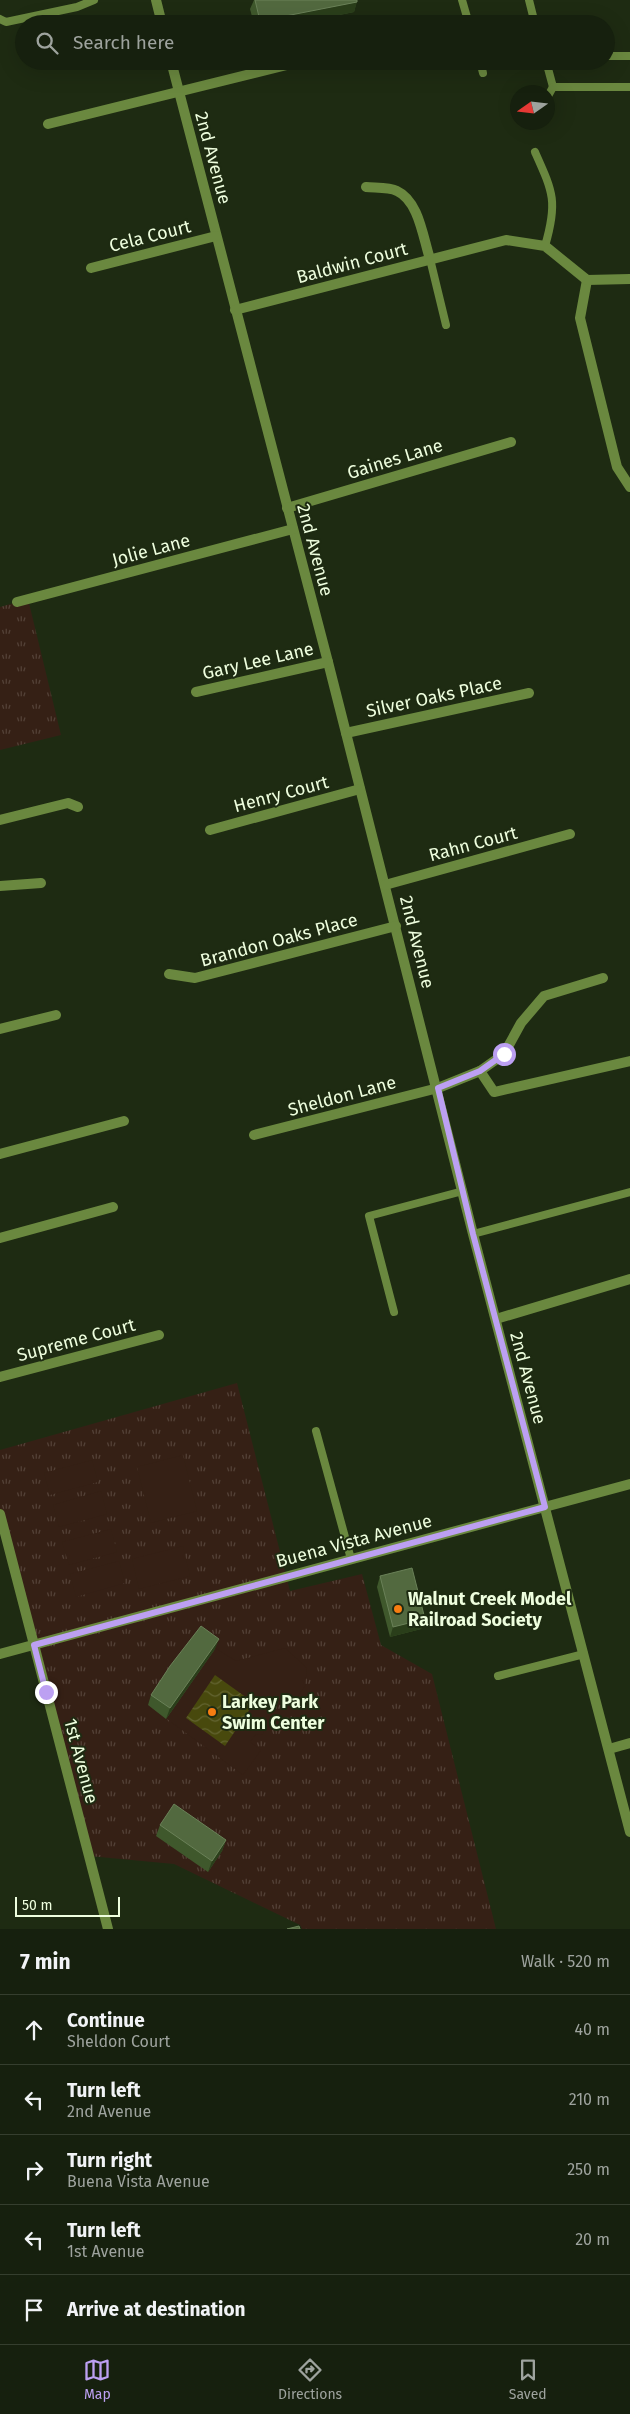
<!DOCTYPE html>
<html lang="en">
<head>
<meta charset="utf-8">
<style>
	body { margin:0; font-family:"Fira Sans",sans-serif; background:#232d1c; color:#f1f3f6 }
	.compass { position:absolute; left:510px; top:85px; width:45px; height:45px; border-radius:50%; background:#16200e; box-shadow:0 5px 20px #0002; rotate:256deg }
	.scale { position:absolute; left:15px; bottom:12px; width:105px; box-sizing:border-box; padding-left:5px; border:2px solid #eefede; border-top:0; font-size:14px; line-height:18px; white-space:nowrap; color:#eefede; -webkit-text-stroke:4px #1e2b12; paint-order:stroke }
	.stop { position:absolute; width:15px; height:15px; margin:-11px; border:4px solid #bca0f2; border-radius:50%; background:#fff }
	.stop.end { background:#bca0f2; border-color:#fff; box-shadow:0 1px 5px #0008 }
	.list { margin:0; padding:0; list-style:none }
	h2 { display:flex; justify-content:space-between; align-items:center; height:65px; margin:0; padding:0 20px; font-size:21px }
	h2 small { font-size:16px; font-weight:400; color:#9ea39e }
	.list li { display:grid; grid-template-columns:32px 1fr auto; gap:15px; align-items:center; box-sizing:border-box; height:70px; padding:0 20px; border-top:1px solid #353e2e }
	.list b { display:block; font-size:19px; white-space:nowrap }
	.list p { margin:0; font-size:16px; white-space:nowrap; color:#9ea39e }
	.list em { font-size:16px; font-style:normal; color:#9ea39e }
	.icon { flex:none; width:28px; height:28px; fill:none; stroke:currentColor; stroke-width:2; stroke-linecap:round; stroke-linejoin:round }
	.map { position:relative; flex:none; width:630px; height:1929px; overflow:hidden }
	.search { position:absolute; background:#16200e; box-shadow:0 5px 20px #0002; left:15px; right:15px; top:15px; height:55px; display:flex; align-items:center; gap:12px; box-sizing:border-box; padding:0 18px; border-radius:28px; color:#9ea39e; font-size:19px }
	.sheet { height:415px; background:#16200e }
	nav { display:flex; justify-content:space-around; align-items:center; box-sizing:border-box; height:70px; border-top:1px solid #353e2e; background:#16200e; font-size:14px; color:#9ea39e }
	nav a { display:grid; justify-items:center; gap:2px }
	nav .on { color:#bca0f2 }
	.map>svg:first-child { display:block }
</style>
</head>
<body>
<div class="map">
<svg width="630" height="1929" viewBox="0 0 630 1929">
	<defs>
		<pattern id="grass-tufts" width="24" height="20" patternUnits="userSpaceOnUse" patternTransform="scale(1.25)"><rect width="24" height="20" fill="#352015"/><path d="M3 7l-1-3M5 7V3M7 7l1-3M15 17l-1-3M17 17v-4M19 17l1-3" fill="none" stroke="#534137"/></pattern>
		<pattern id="water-waves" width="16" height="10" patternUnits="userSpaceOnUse" patternTransform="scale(1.25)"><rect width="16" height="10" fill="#48490d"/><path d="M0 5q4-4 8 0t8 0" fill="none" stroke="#636430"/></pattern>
	</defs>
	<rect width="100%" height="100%" fill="#1e2b12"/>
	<g fill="url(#grass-tufts)">
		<path d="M28,599L61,735L0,750V607Z"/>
		<path d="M237,1383L290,1591L362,1574L381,1645L432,1674L496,1929H302L300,1925L174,1864L89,1856L0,1514V1450Z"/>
	</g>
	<g fill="#352015">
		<path d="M183,1455L197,1511L151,1523L137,1467Z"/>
		<path d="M92,1460L98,1482L50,1495L44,1473Z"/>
		<path d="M101,1491L107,1514L59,1527L53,1505Z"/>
		<path d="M111,1529L117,1552L69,1565L62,1542Z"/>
		<path d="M183,1546L190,1576L139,1589L132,1559Z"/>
		<path d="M119,1561L125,1583L76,1597L70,1574Z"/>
		<path d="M197,1637L236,1661L285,1648L307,1668L305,1686L296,1699L289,1695L270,1698L263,1735L256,1734L250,1742L261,1750L243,1775L148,1705Z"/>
	</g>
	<path fill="url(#water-waves)" d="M215,1675L254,1703L225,1746L186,1718Z"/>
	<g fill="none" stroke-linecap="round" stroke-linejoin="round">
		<g stroke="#6a883f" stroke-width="8">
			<path d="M462,0L469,24"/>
			<path d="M529,0L535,24"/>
			<path d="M0,19L6,22L77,7L94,0"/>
			<path d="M606,56H630"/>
			<path d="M480,61L483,73"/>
			<path d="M546,61L553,87"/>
			<path d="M548,96L553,87H630"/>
			<path d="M535,152C553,192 558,202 545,246"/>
			<path d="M430,259L446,325"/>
			<path d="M473,1234L630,1192"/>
			<path d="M394,1312L369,1216L463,1191"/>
			<path d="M316,1431L351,1559"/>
			<path d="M498,1676L584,1654"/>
		</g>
		<g stroke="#6a883f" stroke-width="10">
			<path d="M156,0L162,24"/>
			<path d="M171,61L328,662L473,1234L630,1832"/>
			<path d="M48,124L303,61"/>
			<path d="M366,187C375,188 389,187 397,191C419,201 423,238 430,259"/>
			<path d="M91,268L216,236"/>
			<path d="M587,280L580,318L617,467L630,487"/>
			<path d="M235,310L506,240L545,246L587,280L630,279"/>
			<path d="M287,508L511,442"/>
			<path d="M17,602L293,529"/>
			<path d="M196,692L328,662"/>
			<path d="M346,733L529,693"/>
			<path d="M0,820L68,803L78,807"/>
			<path d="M210,830L360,789"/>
			<path d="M385,885L570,834"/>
			<path d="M0,886L41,883"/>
			<path d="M169,974L195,978L396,926"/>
			<path d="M0,1029L56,1015"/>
			<path d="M480,1071L494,1092L630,1061"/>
			<path d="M254,1135L438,1088L480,1071L504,1054L521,1023L544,996L603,978"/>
			<path d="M0,1154L124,1121"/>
			<path d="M0,1238L113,1207"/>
			<path d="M496,1319L630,1279"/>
			<path d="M0,1377L159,1335"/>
			<path d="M0,1514L108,1929"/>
			<path d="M609,1749L630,1743"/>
		</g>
		<path stroke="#6a883f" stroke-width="10" d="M0,1654L630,1484"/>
	</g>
	<g fill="#3f582c">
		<path d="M254,0H357L354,12L295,24H254L250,9Z"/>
		<path d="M380,1576L425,1619L421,1629L390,1637L377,1587Z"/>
		<path d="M215,1649L166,1719L148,1705L151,1695Z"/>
		<path d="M160,1825L226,1840L222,1851L208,1872L156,1836Z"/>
	</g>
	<g fill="#2a3e1a">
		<path d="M357,2L354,12L295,24H259L260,21Z"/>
		<path d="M425,1619L421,1629L390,1637L393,1627Z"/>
		<path d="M219,1639L215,1649L166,1719L170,1708Z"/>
		<path d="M226,1840L222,1851L208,1872L212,1861Z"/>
	</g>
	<g fill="#52693f" stroke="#6a8158">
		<path d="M255,0H357V2L260,21Z"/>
		<path d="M412,1568L425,1619L393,1627L380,1576Z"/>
		<path d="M201,1626L219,1639L170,1708L151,1695L170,1666Z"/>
		<path d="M174,1804L226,1840L212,1861L160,1825Z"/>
		<path d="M299,1926L300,1929H287Z"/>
	</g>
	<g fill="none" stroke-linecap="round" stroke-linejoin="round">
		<path stroke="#bca0f2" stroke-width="6" d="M46,1692L34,1645L545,1507L473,1234L438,1088L480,1071L504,1054"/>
	</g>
	<g fill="#f67d11" stroke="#1e2b12" stroke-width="2">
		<circle cx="398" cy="1609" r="5"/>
		<circle cx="212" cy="1712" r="5"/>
	</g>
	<g text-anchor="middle" stroke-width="4" stroke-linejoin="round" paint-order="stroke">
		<g font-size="18" fill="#eefede" stroke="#1e2b12">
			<text transform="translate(213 158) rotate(75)" y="6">2nd Avenue</text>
			<text transform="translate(150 236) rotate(-14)" y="6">Cela Court</text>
			<text transform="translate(352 263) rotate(-15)" y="6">Baldwin Court</text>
			<text transform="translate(395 459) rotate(-17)" y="6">Gaines Lane</text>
			<text transform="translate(151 550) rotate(-15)" y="6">Jolie Lane</text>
			<text transform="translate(315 550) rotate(75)" y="6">2nd Avenue</text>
			<text transform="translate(258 661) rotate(-13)" y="6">Gary Lee Lane</text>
			<text transform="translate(434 697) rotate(-12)" y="6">Silver Oaks Place</text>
			<text transform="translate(281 794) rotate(-15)" y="6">Henry Court</text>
			<text transform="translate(473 844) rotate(-15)" y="6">Rahn Court</text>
			<text transform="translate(279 940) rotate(-15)" y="6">Brandon Oaks Place</text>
			<text transform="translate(417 942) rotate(76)" y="6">2nd Avenue</text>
			<text transform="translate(342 1096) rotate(-15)" y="6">Sheldon Lane</text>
			<text transform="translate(76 1340) rotate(-15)" y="6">Supreme Court</text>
			<text transform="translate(528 1378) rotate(75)" y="6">2nd Avenue</text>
			<text transform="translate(354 1541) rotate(-15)" y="6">Buena Vista Avenue</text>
			<text transform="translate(81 1761) rotate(75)" y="6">1st Avenue</text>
		</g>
		<g font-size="18" font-weight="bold" fill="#eefede" stroke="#1e2b12" text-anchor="start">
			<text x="408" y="1605">Walnut Creek Model<tspan x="408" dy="21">Railroad Society</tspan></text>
			<text x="222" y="1708">Larkey Park<tspan x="222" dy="21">Swim Center</tspan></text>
		</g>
	</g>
</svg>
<svg class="compass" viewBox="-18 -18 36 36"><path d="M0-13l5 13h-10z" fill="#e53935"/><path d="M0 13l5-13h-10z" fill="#9ea39e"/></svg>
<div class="scale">50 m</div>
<div class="stop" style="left:504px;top:1054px"></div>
<div class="stop end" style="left:46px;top:1692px"></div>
<div class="search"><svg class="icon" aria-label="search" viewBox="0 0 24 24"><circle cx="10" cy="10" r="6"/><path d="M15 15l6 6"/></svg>Search here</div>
</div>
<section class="sheet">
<h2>7 min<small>Walk · 520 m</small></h2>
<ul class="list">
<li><svg class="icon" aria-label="ahead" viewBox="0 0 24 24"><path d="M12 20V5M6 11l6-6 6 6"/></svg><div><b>Continue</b><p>Sheldon Court</p></div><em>40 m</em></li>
<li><svg class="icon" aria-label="left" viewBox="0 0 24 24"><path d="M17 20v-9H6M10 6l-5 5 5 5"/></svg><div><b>Turn left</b><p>2nd Avenue</p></div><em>210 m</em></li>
<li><svg class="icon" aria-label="right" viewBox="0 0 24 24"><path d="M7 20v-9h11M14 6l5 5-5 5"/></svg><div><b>Turn right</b><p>Buena Vista Avenue</p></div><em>250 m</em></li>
<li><svg class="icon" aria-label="left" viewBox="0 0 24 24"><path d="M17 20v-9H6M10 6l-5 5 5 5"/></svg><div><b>Turn left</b><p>1st Avenue</p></div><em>20 m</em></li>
<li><svg class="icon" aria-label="arrive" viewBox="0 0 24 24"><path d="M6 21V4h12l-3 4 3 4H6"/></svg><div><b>Arrive at destination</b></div></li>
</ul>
</section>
<nav>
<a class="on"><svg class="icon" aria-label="map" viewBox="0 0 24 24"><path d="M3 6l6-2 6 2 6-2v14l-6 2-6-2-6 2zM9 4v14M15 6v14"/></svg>Map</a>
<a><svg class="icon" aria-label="directions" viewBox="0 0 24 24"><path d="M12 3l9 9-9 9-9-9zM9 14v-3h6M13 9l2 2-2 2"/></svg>Directions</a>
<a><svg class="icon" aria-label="saved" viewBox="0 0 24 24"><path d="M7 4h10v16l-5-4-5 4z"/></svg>Saved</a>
</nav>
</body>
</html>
